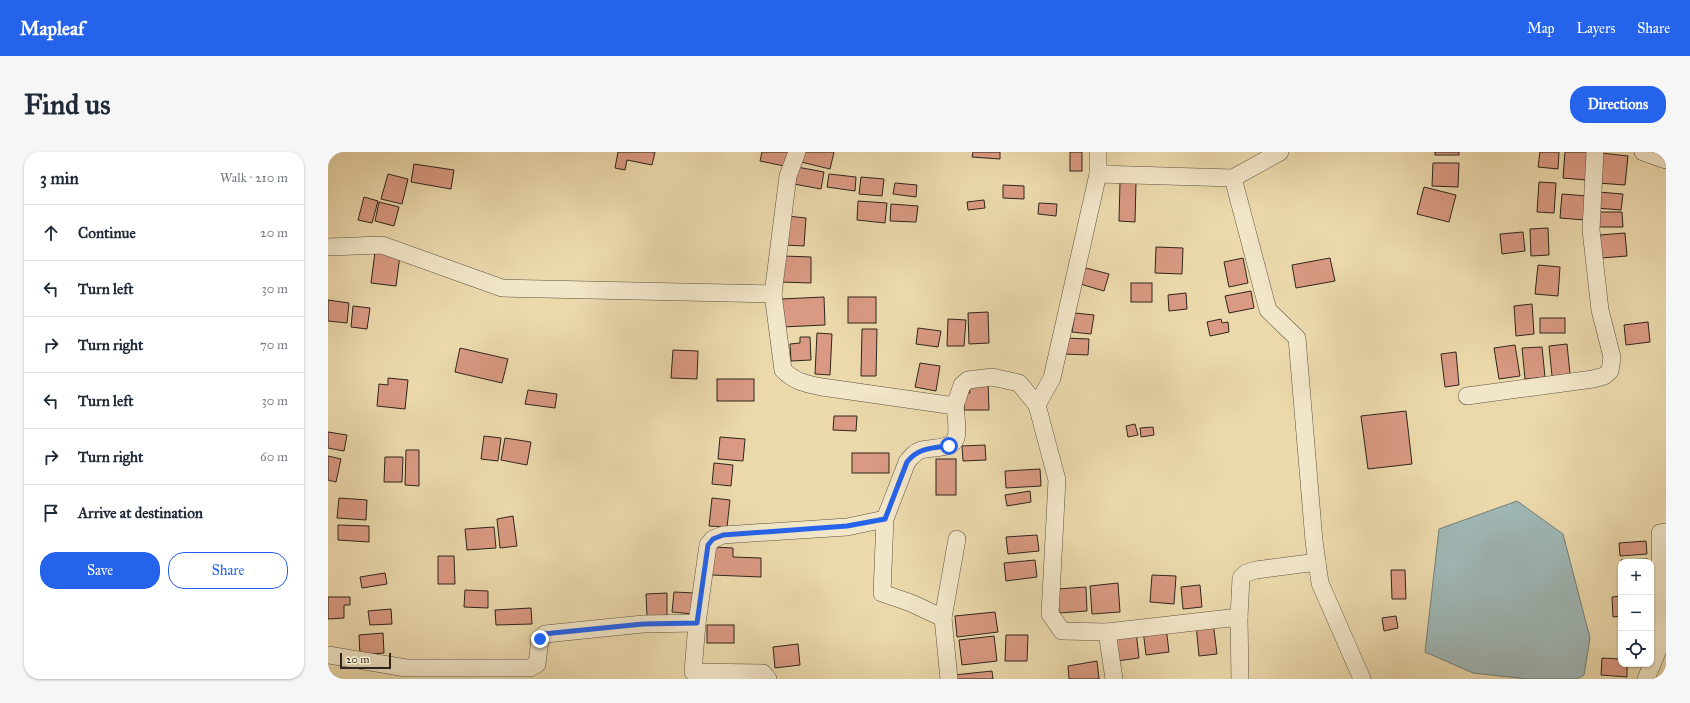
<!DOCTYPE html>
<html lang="en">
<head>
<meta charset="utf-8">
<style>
	body { margin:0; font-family:"IM FELL Great Primer",serif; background:#f6f6f7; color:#1f2937 }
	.controls { position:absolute; right:12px; bottom:12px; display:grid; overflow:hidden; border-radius:8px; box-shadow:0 1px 3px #0004 }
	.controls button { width:36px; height:36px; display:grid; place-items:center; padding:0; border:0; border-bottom:1px solid #e0e1e3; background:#fff; color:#1f2937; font:20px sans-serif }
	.scale { position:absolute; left:12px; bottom:10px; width:51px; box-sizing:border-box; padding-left:4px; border:2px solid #2e261b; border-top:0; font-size:11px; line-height:14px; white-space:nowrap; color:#2e261b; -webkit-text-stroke:3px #f2e6c9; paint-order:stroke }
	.stop { position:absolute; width:12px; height:12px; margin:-9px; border:3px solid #2563eb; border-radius:50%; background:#fff }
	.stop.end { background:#2563eb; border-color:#fff; box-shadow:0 1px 4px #0008 }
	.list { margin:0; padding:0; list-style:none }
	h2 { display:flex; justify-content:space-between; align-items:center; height:52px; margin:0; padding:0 16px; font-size:17px }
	h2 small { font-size:13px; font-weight:400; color:#747a83 }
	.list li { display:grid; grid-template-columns:26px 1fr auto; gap:12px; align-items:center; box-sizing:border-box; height:56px; padding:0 16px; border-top:1px solid #e0e1e3 }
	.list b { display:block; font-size:15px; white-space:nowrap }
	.list em { font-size:13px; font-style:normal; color:#747a83 }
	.actions { display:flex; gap:8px; padding:12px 16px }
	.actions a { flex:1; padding:9px 0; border:1px solid #2563eb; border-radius:16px; text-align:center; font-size:14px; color:#2563eb }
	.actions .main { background:#2563eb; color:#fff }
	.icon { flex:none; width:22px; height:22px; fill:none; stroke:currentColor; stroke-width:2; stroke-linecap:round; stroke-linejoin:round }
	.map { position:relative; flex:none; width:1338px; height:527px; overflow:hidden; border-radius:16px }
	header { display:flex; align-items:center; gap:24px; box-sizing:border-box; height:56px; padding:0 20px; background:#2563eb; color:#fff }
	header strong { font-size:19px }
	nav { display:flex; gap:22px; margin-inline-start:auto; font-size:14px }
	.intro { display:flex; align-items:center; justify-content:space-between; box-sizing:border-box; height:96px; padding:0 24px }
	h1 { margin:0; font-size:28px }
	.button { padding:10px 18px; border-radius:16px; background:#2563eb; color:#fff; font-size:14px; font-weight:700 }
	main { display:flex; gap:24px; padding:0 24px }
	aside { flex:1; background:#fff; border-radius:16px; box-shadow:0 1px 3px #0004 }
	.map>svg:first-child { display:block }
</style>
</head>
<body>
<header>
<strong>Mapleaf</strong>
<nav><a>Map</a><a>Layers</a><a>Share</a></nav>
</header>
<div class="intro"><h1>Find us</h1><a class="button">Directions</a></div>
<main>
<aside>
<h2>3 min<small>Walk · 210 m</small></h2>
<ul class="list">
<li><svg class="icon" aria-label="ahead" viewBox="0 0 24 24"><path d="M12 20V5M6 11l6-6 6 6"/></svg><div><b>Continue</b></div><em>20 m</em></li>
<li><svg class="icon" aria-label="left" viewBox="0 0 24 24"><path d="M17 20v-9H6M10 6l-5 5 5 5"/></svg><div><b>Turn left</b></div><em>30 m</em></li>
<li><svg class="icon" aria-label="right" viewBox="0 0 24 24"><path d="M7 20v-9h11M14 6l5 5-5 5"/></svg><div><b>Turn right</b></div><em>70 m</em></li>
<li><svg class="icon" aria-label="left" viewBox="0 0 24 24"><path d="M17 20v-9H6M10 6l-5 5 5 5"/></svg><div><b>Turn left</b></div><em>30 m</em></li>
<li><svg class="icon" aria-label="right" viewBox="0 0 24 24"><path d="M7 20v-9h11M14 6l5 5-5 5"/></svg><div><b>Turn right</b></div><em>60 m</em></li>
<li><svg class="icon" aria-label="arrive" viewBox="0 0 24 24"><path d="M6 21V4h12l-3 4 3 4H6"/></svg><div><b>Arrive at destination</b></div></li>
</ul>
<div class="actions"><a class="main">Save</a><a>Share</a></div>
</aside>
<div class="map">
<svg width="1338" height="527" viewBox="0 0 1338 527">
	<rect width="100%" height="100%" fill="#ebd9ac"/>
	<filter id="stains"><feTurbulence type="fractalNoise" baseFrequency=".005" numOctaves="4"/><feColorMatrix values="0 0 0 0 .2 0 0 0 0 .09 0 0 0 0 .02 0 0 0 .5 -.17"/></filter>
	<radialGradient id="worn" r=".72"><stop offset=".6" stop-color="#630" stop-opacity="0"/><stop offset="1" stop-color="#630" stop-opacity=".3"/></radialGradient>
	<path fill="#9fb7b6" stroke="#727d78" d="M1189,349L1235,382L1262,486L1256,523L1249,527H1199L1145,521L1097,500L1111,377Z"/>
	<g fill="#d99982" stroke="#2e261b">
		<path d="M290,0H327L324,13L299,8L297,18L287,16Z"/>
		<path d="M434,0H464L461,15L432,9Z"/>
		<path d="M476,0H506L502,17L473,10Z"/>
		<path d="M645,0H672V7L644,5Z"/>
		<rect x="742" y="0" width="12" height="19"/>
		<rect x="1107" y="0" width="24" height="3"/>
		<path d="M1212,0H1231L1230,17L1210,15Z"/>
		<path d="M1237,0H1260L1258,28L1235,26Z"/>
		<path d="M1273,1L1300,4L1297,33L1270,31Z"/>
		<path d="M1105,11H1131L1130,35L1104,34Z"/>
		<path d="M86,12L126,18L123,37L83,30Z"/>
		<path d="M469,15L496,20L493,37L466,32Z"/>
		<path d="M60,22L80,27L74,52L53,47Z"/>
		<path d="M501,22L528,25L527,39L499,35Z"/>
		<path d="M533,25L556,27L554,44L531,42Z"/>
		<path d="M792,30H808L807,70L791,69Z"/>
		<path d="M1211,30L1228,31L1226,61L1209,60Z"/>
		<path d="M567,31L589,33L588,45L565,42Z"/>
		<path d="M675,33L696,34V47L675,46Z"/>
		<path d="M1096,35L1128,43L1121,70L1089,62Z"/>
		<path d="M1270,40L1295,42L1293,58L1268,56Z"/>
		<path d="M1234,42L1259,44L1257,68L1232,66Z"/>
		<path d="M36,45L50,49L44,71L30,68Z"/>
		<path d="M656,48L657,56L640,58L639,50Z"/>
		<path d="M530,49L559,51L557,71L529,68Z"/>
		<path d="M51,50L71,55L66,74L47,69Z"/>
		<path d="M711,51L729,52L728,64L710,62Z"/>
		<path d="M563,52L590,54L588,70L562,69Z"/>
		<path d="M1268,60H1294L1295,75H1268Z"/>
		<path d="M459,64L478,66L476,94L457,93Z"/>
		<path d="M1220,76L1221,103L1203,104L1202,77Z"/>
		<path d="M1195,80L1197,99L1174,102L1172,82Z"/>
		<path d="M1297,81L1299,104L1273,106L1272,83Z"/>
		<path d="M828,95L855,96L854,122L827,121Z"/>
		<path d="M47,100L72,103L68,134L43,131Z"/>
		<path d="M455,104L483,105V131L454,130Z"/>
		<path d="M915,106L920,131L901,135L896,110Z"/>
		<path d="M1002,106L1007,129L968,136L964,113Z"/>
		<path d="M1210,113L1232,115L1230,144L1207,142Z"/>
		<path d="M754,115L781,122L776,139L749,131Z"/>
		<rect x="803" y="131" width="21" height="19"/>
		<path d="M923,139L926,156L901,161L897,144Z"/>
		<path d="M858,141L859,157L841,159L840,143Z"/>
		<path d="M496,145L497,173L454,175L453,147Z"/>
		<rect x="520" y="145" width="28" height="26"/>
		<path d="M0,148L21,151L19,171L0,169Z"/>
		<path d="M1204,152L1206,182L1188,184L1186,154Z"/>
		<path d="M25,154L42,156L39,177L23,175Z"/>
		<path d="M660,160L661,191L641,192L640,161Z"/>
		<path d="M747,161L766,163L763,182L744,180Z"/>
		<rect x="1212" y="166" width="25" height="15"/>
		<path d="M620,167L638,168L636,194H619Z"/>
		<path d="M893,167L894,171L900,170L901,180L882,184L879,170Z"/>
		<path d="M1320,170L1322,190L1298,193L1296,173Z"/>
		<path d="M590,176L613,179L610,195L588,192Z"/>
		<path d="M534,177H549L548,224H533Z"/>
		<path d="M489,181L504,182L502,223L487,222Z"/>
		<path d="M472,185H482L483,208L463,209L462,192L472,191Z"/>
		<path d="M736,186L761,187L760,203L736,202Z"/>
		<path d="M1239,192L1242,222L1224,224L1221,194Z"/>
		<path d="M1187,193L1192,224L1171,227L1166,196Z"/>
		<path d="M1214,195L1217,225L1197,227L1194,196Z"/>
		<path d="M132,196L180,207L174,231L127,220Z"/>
		<path d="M345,198L370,199L369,227L343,226Z"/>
		<path d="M1128,200L1131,233L1117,235L1113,202Z"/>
		<path d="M592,211L612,214L608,239L587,235Z"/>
		<path d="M60,226L80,228L77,257L49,254L51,232L60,233Z"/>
		<rect x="389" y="227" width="37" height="22"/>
		<path d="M641,231H660L661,258H636V241H642Z"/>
		<path d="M200,238L229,242L227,256L197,252Z"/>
		<path d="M1078,259L1084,312L1040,317L1033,264Z"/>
		<path d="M506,264H529L528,279L505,278Z"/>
		<path d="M807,272L810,283L800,285L798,274Z"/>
		<path d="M825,275L826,283L813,285L812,276Z"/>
		<path d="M0,280L19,283L16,299L0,296Z"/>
		<path d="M156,284L173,286L170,309L153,307Z"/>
		<path d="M392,285L417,287L415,309L390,307Z"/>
		<path d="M177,286L203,290L199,313L173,308Z"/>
		<path d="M657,293L658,308L635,309L634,294Z"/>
		<path d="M78,298H91V334L77,333Z"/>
		<rect x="524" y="301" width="37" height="20"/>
		<path d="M0,304L13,307L8,330L0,328Z"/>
		<path d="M57,305H75L74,330H56Z"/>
		<rect x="608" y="307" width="20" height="36"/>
		<path d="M386,311L405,313L403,334L384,332Z"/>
		<path d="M712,317L713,334L678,336L677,319Z"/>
		<path d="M702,339L703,350L679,354L677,343Z"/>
		<path d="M11,346L39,348L38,368L9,366Z"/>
		<path d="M384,346L402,348L399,375L381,374Z"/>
		<path d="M185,364L189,394L172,396L169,367Z"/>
		<path d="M10,373L41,374V390L10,388Z"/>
		<path d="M166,375L168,396L139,398L137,377Z"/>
		<path d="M709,383L711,399L680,402L678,385Z"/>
		<path d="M1318,389L1319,402L1292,404L1291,391Z"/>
		<path d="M385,395L405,396V405L433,406V425L384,423Z"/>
		<path d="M110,404H126L127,432H110Z"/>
		<path d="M1320,407V410H1293V412V408Z"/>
		<path d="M707,408L709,425L678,429L676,411Z"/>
		<path d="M1063,418H1077L1078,447H1064Z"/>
		<path d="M57,421L59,432L34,436L32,425Z"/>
		<path d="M824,423L848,424L846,452L822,450Z"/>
		<path d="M790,431L792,460L764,462L762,434Z"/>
		<path d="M872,433L874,455L855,457L853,435Z"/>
		<path d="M758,435L759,459L731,461L729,437Z"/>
		<path d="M137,438L160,439V456L136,455Z"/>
		<path d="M346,440L367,441L365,462L344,460Z"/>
		<path d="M339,441V464L319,465L318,442Z"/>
		<path d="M1293,444V464L1285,465L1284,445Z"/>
		<path d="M0,445H22V453H16V466L0,467Z"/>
		<path d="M203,456L204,472L168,473L167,458Z"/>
		<path d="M63,457L64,472L42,473L40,459Z"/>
		<path d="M667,460L670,480L629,485L627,464Z"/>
		<path d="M1068,464L1070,476L1056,479L1054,466Z"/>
		<path d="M885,470L889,502L871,504L868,472Z"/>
		<rect x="379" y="473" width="27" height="18"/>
		<path d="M838,475L841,500L818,503L815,478Z"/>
		<path d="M808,479L811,506L789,509L785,482Z"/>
		<path d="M55,481L56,501L32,503L31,483Z"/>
		<path d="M678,483H700L699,509H677Z"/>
		<path d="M666,484L669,509L634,513L631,488Z"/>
		<path d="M470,492L472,513L447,516L445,495Z"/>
		<path d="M1274,506L1293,507V512H1299V525L1273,523Z"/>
		<path d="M769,509L771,527H741L740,514Z"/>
		<path d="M664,519L665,527H627L626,523Z"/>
	</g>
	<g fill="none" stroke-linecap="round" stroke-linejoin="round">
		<g stroke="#5d533f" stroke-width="18">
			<g id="street">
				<path d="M770,0V22L905,26L952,0"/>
				<path d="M1315,0L1338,8"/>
				<path d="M905,26L940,158L969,186L986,389L992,431L1034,527"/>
				<path d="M0,95L54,93L174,136L445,142L455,218C467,230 479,232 494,235L627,254C628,262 630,279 628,286C624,298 603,295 593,298C587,300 583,305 579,310L557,367L554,441L583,451L615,466L621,527"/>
				<path d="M445,142L460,24L469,0"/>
				<path d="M1139,244L1265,227L1276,224L1282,219L1284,205L1272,158L1263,78L1267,0"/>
				<path d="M709,253L724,226L770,22"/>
				<path d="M627,254L634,233L640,228L664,225L691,231L709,253L729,328L722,462L734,479L779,480L786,527"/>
				<path d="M911,465L913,426L918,421L928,418L989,410"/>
				<path d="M615,466L629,387"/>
				<path d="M779,480L911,465L912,527"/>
				<path d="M0,503L78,516H202L209,512L212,487L217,482L315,472L369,471"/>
				<path d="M440,527L435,521L365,520L369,471L380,393L385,387L395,383L519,375L557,367"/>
				<path d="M1318,527L1334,488L1332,381L1338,380"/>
			</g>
		</g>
		<use href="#street" stroke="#f2e6c9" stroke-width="17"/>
	</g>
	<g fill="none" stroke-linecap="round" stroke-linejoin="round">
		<path stroke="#2563eb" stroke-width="5" d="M212,487L217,482L225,481L315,472L369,471L380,393L385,387L395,383L519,374L557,367L579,310C590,296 604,296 621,294"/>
	</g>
	<rect width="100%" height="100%" filter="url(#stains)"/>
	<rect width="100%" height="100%" fill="url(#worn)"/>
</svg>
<div class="controls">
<button>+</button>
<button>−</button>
<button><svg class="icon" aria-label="locate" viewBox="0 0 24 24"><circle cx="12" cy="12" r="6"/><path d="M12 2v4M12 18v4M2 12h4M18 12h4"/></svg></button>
</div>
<div class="scale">20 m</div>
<div class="stop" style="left:621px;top:294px"></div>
<div class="stop end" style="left:212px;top:487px"></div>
</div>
</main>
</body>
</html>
